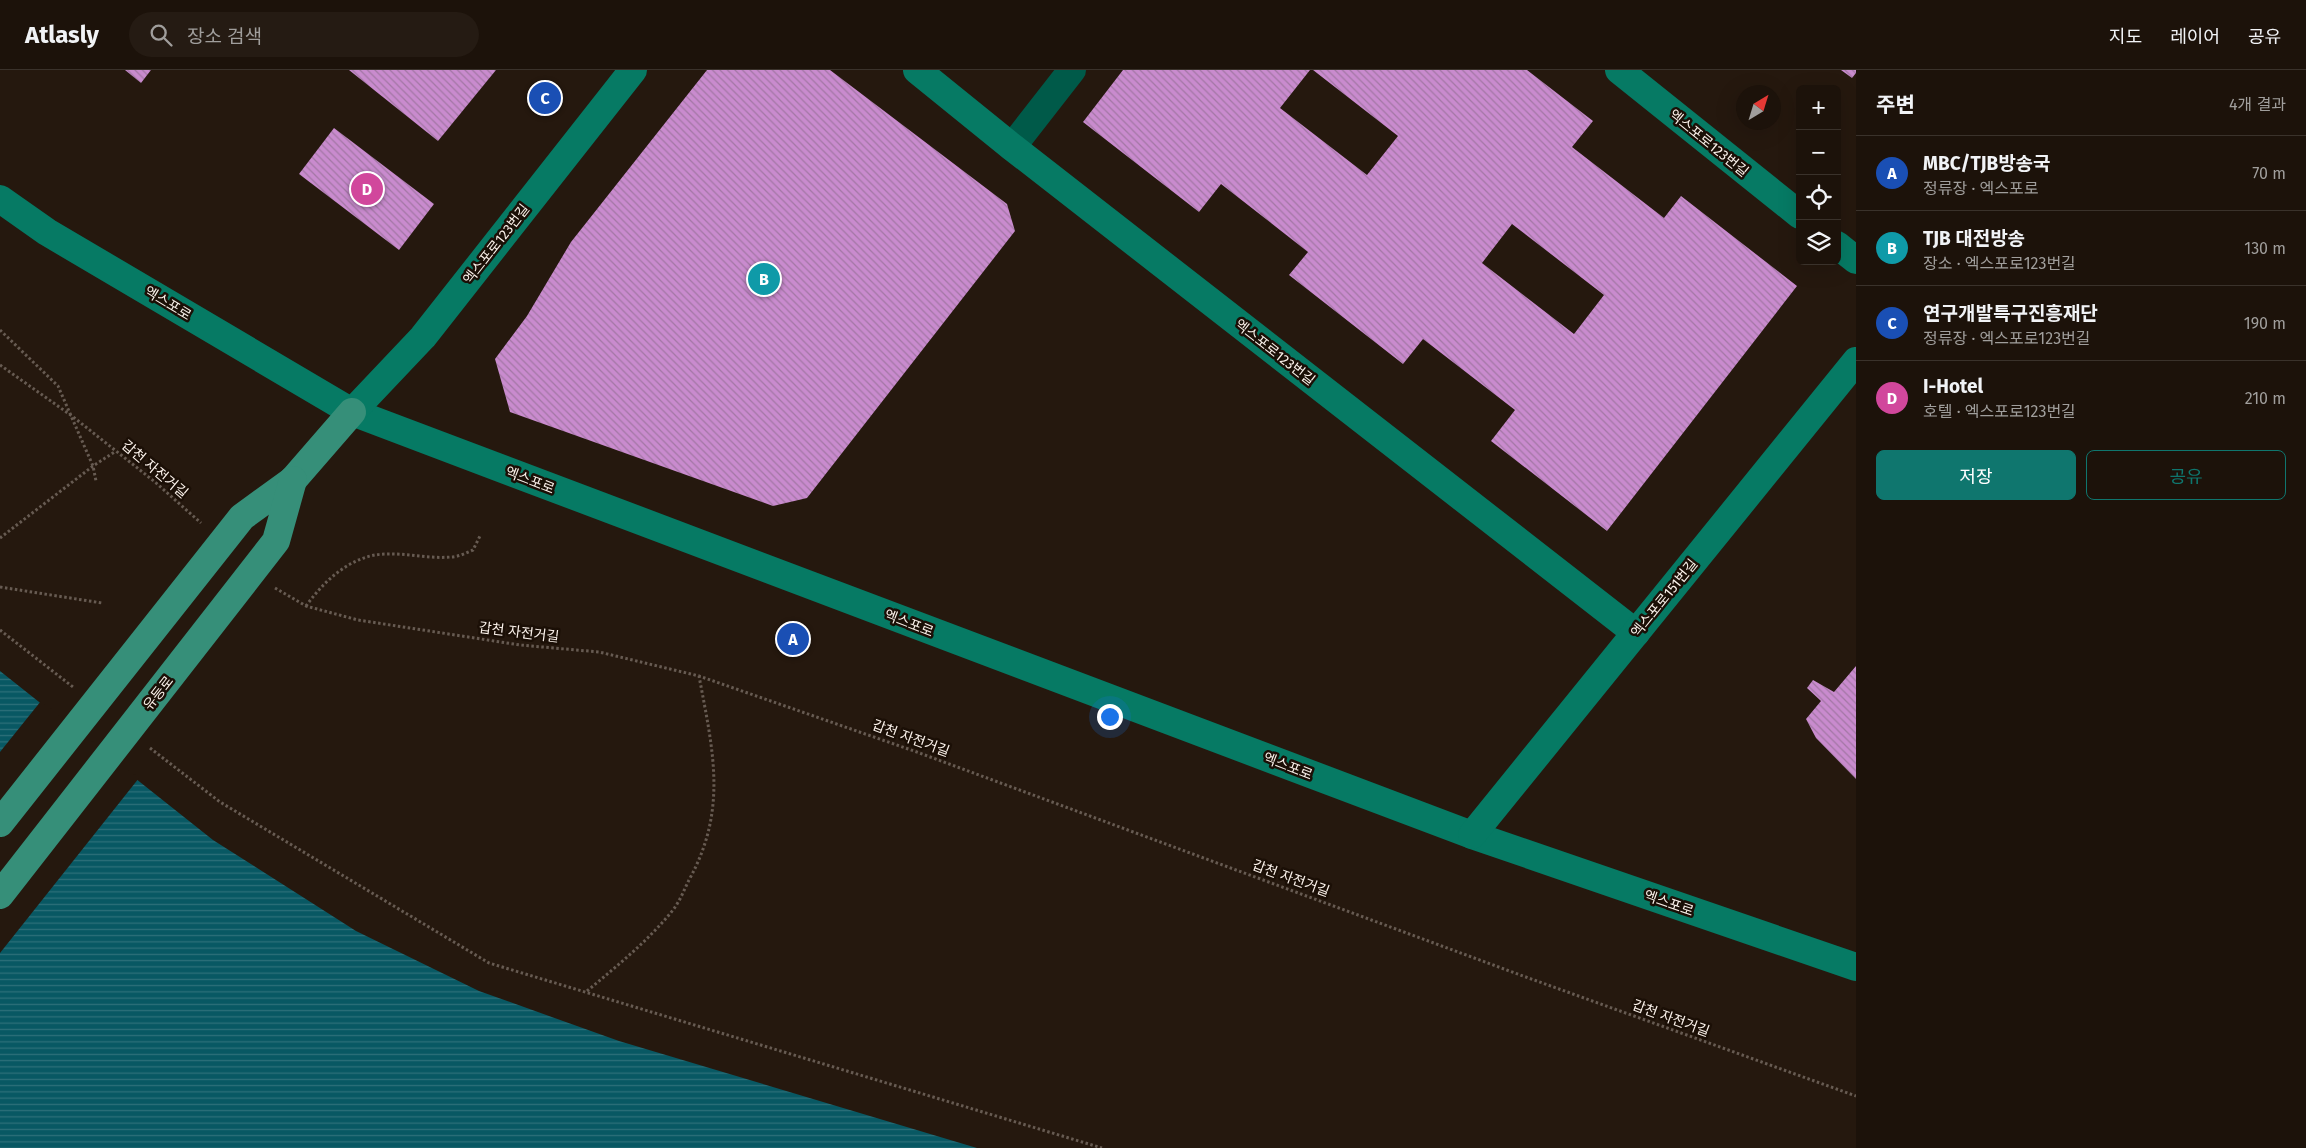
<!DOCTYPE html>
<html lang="ko">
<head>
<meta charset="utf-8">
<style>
	body { margin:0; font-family:"Fira Sans","Noto Sans KR",sans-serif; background:#251b13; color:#f1f3f6 }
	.controls { position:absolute; right:15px; top:15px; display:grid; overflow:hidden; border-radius:8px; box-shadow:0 5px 20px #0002 }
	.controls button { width:45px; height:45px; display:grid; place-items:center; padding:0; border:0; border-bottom:1px solid #3a322b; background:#1c120a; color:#f1f3f6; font:25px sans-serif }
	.compass { position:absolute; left:1736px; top:15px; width:45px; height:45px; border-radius:50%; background:#1c120a; box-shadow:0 5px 20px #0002; rotate:38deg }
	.you { position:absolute; left:1109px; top:646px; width:18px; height:18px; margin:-12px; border:4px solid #fff; border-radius:50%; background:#1a73e8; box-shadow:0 0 0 8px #1a73e833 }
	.badge { display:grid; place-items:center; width:32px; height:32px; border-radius:50%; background:#0f766e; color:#fff; font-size:16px; font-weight:700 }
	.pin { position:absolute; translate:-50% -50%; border:2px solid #fff; box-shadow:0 1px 5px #0006 }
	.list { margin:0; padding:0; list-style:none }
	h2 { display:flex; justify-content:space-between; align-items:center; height:65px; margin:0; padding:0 20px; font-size:21px }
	h2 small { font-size:16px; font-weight:400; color:#a09e9c }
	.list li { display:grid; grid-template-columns:32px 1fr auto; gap:15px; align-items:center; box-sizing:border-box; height:75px; padding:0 20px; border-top:1px solid #3a322b }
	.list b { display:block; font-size:19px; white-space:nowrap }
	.list p { margin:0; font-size:16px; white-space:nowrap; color:#a09e9c }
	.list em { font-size:16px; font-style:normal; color:#a09e9c }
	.actions { display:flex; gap:10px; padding:15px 20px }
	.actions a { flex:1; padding:11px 0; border:1px solid #0f766e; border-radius:8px; text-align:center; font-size:18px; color:#0f766e }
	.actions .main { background:#0f766e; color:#fff }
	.icon { flex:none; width:28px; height:28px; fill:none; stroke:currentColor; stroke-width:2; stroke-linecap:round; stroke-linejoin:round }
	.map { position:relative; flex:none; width:1856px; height:1078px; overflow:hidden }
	header { display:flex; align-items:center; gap:30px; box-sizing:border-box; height:70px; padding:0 25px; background:#1c120a; border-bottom:1px solid #3a322b }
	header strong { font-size:24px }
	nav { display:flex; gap:28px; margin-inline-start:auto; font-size:18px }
	.search { width:350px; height:45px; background:#251b13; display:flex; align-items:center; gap:12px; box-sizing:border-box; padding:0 18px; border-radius:28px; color:#a09e9c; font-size:19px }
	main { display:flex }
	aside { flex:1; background:#1c120a }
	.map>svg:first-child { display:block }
</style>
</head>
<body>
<header>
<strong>Atlasly</strong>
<div class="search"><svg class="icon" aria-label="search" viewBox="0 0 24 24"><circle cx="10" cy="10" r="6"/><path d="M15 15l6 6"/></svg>장소 검색</div>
<nav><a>지도</a><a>레이어</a><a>공유</a></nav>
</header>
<main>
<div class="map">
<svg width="1856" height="1078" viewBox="0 0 1856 1078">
	<defs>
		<pattern id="water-rules" width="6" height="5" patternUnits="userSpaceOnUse" patternTransform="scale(1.25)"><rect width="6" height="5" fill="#085863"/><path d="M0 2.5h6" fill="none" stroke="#2d707a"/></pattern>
		<pattern id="building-back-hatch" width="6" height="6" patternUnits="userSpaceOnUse" patternTransform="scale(1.25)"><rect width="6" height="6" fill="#c98bce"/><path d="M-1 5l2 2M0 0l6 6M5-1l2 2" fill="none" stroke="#a377a5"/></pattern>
	</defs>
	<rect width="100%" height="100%" fill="#25180e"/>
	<path fill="url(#water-rules)" d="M0,601L213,770L356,861L479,921L619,971L977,1078H0Z"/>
	<path fill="#25180e" d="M41,631L139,708L0,883V682Z"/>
	<g fill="url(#building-back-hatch)" fill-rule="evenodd">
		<path d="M125,0H151L141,13Z"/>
		<path d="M349,0H496L438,71Z"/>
		<path d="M707,0H830L1007,134L1015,161L807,428L773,436L510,342L495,289L527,246L571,172Z"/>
		<path d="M1123,0H1310L1280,38L1367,105L1398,66L1313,0H1527L1593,51L1572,77L1664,148L1681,126L1797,216L1607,461L1491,371L1515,340L1423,269L1403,294L1289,205L1308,182L1221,114L1199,142L1083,52ZM1512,154L1604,225L1574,264L1482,193Z"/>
		<path d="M1841,0H1856V3L1852,8Z"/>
		<path d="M334,58L434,134L399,180L299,104Z"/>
		<path d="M1856,596V709L1816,668L1806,649L1821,631L1807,618L1813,610L1834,622Z"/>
	</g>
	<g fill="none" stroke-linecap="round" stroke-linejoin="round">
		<g stroke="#675b52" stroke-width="3" stroke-dasharray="2.5 2.5" stroke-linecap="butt">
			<path d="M0,260L58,316L93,396L96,411"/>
			<path d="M0,295L72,346L155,412L201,453"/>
			<path d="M0,468L93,396L116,381"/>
			<path d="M0,517L102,533"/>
			<path d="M275,518L306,536L358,550L520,575L599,582L699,606L914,681L1523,906L1856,1026"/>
			<path d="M306,536C324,511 351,485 385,484C407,483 429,489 451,487C458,487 466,483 473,480L480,466"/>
			<path d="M0,560L73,617"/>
			<path d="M150,678L220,732L489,893L1102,1078"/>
			<path d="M587,921C617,896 648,871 673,840C680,831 684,820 689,810C728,739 713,681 699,606"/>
		</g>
		<path stroke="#005a49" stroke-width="28" d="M1012,77L1072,0"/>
		<g stroke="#067a64" stroke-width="28">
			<path d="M917,0L1012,77L1636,563"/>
			<path d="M1619,0L1800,145"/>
			<path d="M0,129L47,162L352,342L1472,765L1856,897"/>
			<path d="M1837,175L1856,190"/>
			<path d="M352,342L423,267L633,0"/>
			<path d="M1472,765L1856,291"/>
		</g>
		<path stroke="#368f79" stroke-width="28" d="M293,410L352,342"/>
		<g stroke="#368f79" stroke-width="28">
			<path d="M0,753L242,447L293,410"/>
			<path d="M0,825L276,471L293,410"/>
		</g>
	</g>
	<g text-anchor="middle" stroke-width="5" stroke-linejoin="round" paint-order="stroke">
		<g font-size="14" fill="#fbf2eb" stroke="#1b0f06">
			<text transform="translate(1709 73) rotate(39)" y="5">엑스포로123번길</text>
			<text transform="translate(496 174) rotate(-52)" y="5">엑스포로123번길</text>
			<text transform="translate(168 233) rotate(31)" y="5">엑스포로</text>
			<text transform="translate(1275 282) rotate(38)" y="5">엑스포로123번길</text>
			<text transform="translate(155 399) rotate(40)" y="5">갑천 자전거길</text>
			<text transform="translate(530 410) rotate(21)" y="5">엑스포로</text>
			<text transform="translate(1664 528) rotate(-51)" y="5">엑스포로151번길</text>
			<text transform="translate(909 553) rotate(21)" y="5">엑스포로</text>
			<text transform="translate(519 562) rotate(7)" y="5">갑천 자전거길</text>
			<text transform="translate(158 623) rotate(-52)" y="5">유등로</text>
			<text transform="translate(911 668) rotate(20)" y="5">갑천 자전거길</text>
			<text transform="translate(1288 696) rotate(21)" y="5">엑스포로</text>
			<text transform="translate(1291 808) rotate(20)" y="5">갑천 자전거길</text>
			<text transform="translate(1669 833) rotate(19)" y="5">엑스포로</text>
			<text transform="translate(1671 948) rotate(20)" y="5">갑천 자전거길</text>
		</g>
	</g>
</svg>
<div class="controls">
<button>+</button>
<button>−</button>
<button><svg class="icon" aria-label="locate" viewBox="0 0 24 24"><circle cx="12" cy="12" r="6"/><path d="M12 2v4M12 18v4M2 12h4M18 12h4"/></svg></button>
<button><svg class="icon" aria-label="layers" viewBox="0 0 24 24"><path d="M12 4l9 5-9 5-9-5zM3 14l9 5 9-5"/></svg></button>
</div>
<svg class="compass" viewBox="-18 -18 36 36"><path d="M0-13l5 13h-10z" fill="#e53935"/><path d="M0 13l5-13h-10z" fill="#a09e9c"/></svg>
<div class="you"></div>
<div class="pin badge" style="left:793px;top:569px;background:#1a4fb4">A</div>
<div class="pin badge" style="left:764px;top:209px;background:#0f9aa8">B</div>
<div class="pin badge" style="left:545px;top:28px;background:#1a4fb4">C</div>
<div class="pin badge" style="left:367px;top:119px;background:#d1479c">D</div>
</div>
<aside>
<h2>주변<small>4개 결과</small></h2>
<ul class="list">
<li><span class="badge" style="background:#1a4fb4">A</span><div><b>MBC/TJB방송국</b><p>정류장 · 엑스포로</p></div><em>70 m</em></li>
<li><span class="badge" style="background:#0f9aa8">B</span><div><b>TJB 대전방송</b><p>장소 · 엑스포로123번길</p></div><em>130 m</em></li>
<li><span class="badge" style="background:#1a4fb4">C</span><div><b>연구개발특구진흥재단</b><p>정류장 · 엑스포로123번길</p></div><em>190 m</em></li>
<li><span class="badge" style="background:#d1479c">D</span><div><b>I-Hotel</b><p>호텔 · 엑스포로123번길</p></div><em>210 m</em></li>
</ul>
<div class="actions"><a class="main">저장</a><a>공유</a></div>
</aside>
</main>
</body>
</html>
